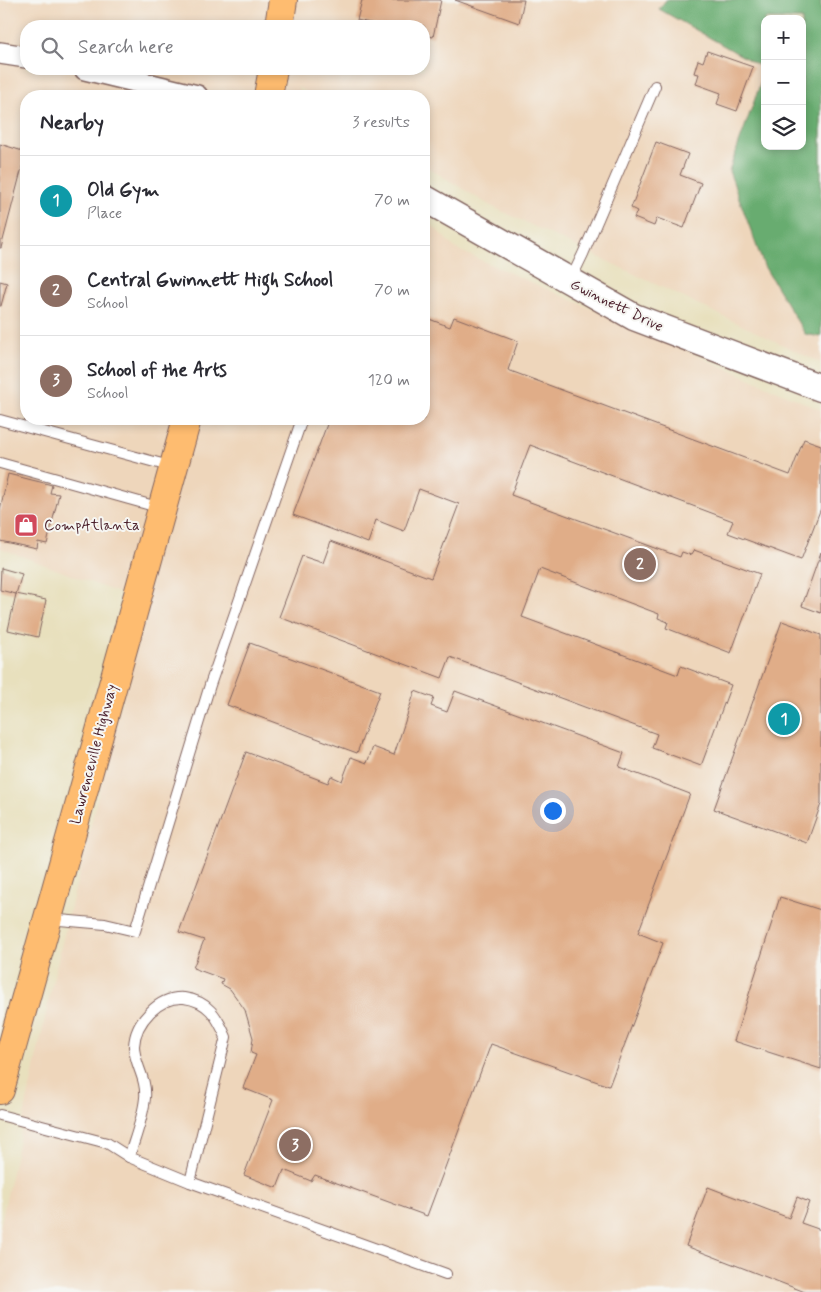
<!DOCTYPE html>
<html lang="en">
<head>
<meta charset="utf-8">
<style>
	body { margin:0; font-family:Mynerve,sans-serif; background:#f7f7f7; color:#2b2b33 }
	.controls { position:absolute; right:15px; top:15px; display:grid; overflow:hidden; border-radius:10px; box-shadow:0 2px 8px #0003 }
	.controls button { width:45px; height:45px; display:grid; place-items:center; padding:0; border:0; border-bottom:1px solid #e1e1e2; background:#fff; color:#2b2b33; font:25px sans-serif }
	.you { position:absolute; left:552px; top:810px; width:18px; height:18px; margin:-12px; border:4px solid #fff; border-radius:50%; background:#1a73e8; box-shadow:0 0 0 8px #1a73e833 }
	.badge { display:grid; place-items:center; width:32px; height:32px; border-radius:50%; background:#d1495b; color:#fff; font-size:16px; font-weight:700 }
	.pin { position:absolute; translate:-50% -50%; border:2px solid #fff; box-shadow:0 1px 5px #0006 }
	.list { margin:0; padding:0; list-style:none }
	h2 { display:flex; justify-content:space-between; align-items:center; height:65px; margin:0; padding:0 20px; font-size:21px }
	h2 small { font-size:16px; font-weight:400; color:#7c7c81 }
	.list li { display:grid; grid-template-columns:32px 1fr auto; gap:15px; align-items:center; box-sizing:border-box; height:90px; padding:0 20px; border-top:1px solid #e1e1e2 }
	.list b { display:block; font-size:19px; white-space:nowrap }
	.list p { margin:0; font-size:16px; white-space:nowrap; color:#7c7c81 }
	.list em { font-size:16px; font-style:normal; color:#7c7c81 }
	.icon { flex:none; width:28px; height:28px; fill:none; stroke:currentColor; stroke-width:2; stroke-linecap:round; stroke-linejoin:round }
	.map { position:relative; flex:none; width:821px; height:1292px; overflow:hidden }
	.search { position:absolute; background:#fff; box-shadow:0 2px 8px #0003; left:20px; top:20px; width:410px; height:55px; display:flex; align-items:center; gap:12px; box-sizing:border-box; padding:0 18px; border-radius:20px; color:#7c7c81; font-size:19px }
	.panel { position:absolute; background:#fff; box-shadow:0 2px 8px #0003; left:20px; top:90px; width:410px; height:335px; border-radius:20px }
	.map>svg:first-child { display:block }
</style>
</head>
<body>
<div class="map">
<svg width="821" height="1292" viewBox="0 0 821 1292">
	<rect width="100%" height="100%" fill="#f6f6f2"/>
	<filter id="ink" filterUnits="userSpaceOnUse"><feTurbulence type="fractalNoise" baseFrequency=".02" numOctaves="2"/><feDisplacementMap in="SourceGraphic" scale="10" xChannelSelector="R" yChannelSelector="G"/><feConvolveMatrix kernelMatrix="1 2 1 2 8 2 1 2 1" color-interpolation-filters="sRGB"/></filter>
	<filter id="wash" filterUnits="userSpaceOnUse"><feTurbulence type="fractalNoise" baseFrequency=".0096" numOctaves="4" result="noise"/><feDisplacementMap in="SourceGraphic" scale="20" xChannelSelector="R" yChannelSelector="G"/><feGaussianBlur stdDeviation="1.12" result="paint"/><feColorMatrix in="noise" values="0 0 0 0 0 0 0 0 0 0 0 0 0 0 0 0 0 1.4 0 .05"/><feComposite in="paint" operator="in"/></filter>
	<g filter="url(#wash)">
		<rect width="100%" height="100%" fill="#e8e0bd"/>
		<path fill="#eed6bb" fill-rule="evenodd" d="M0,0H821V363L489,205L424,165V96H312L296,86L305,96H26V419H424V217L456,249L821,410V1292H0V1228L54,976L145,603L0,548ZM765,19H802V146H765ZM26,26H424V69H26Z"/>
		<path fill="#68ac6f" stroke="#59664d" d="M666,0H821V337L805,334L764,266L729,171L765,71V146H802V19H765V69L659,9Z"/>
		<g id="blocks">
			<g fill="#e0ad88">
				<path d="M362,0H441L433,37L424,35V26H384L357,20Z"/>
				<path d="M455,0H524L519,23Z"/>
				<path d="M707,51L753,67L737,111L717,104L721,93L696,84L699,74L694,73L698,60L703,62Z"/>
				<path d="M656,142L688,154L680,175L701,183L684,228L657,218L654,226L634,218L637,211L631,208Z"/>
				<path d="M0,144L26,152L1,248H0Z"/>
				<path d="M0,281L7,283L1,306H0Z"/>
				<path d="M424,317L450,327L454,317L518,341L508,370L790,475L804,439L821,445V508L801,560L728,533L733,521L530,445L511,495L680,557L682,552L691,555L694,550L760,574L731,653L666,628L668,622L658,618L659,614L540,569L522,617L678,675L681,666L731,685L701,766L652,748L657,734L450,657L442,678L279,617L302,556L323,563L331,541L431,578L459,504L419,489L404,531L376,520L368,543L293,515L329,419H424Z"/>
				<path d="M8,474L52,485L50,493L59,494L47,544L38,542L37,549L0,541V510Z"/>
				<path d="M821,552V613L802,606Z"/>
				<path d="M1,568L22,574L16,594L46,600L38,637L8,630L16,594L0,590Z"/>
				<path d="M782,621L821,635V804L807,843L714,809Z"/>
				<path d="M250,643L380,691L357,753L227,705Z"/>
				<path d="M415,691L434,698L431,706L447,712L455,691L624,753L619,767L690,794L638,933L663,943L609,1086L491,1044L427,1216L315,1175L311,1181L284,1170L277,1188L244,1175L273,1100L243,1088L256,1055L251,1053L253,1038L245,1010L230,989L221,984L223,979L193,968L204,940L179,932L246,752L328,783L331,776L342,781L351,757L367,763L373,747L394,755Z"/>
				<path d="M780,897L821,910V1069L734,1041Z"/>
				<path d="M708,1187L789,1218L797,1197L809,1202L801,1223L821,1230V1292H805L686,1246Z"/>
			</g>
		</g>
	</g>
	<g filter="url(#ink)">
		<use href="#blocks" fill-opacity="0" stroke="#81635e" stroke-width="1"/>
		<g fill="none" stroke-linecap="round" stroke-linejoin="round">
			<g stroke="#81635e" stroke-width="12">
				<g id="service">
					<path d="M570,281L583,254L655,86"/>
					<path d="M0,420L173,467"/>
					<path d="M0,463L161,508"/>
					<path d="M48,919L105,924L135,931L210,685L302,419"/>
					<path d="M0,1115L107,1143L129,1157L190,1182L446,1274"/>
					<path d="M129,1157C135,1138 143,1118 145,1098C147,1078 134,1064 134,1046C135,1022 159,996 184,998C208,1001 217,1016 226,1037L190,1182"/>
				</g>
			</g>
			<g stroke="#81635e" stroke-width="24">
				<g id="minor">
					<path d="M0,53L26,57"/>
					<path d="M85,69L197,96"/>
				</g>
			</g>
			<g stroke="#81635e" stroke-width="29">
				<path id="tertiary" d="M424,198L634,317L821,388"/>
			</g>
			<g stroke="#81635e" stroke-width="30">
				<g id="primary">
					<path d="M279,26L283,0"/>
					<path d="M268,96L273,69"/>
					<path d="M0,1090L187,419"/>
				</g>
			</g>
			<use href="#service" stroke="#fff" stroke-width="10"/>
			<use href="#minor" stroke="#fff" stroke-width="21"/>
			<use href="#tertiary" stroke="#fff" stroke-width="26"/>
			<use href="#primary" stroke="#febc70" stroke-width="28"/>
		</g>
	</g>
	<defs>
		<g id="shop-square" transform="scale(1.25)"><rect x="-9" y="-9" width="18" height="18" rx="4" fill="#d1495b" stroke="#f6f6f2"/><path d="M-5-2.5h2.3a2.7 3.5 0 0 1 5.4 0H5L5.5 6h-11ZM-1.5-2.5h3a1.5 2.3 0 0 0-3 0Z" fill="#fff"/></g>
	</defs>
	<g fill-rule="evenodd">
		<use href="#shop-square" x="26" y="525"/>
	</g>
	<g text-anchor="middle" stroke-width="4" stroke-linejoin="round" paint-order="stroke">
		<g font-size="15" fill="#4a1f2b" stroke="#f6f6f2">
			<text transform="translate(617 305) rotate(26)" y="5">Gwinnett Drive</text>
			<text transform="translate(93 754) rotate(-75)" y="5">Lawrenceville Highway</text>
		</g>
		<g font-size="15" fill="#4a1f2b" stroke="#f6f6f2" text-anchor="start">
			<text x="44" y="530">CompAtlanta</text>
		</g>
	</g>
</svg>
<div class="controls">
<button>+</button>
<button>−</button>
<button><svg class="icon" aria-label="layers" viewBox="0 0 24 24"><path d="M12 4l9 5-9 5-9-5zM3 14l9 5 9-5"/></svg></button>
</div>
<div class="you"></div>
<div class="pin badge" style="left:784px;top:719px;background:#0f9aa8">1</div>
<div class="pin badge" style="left:640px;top:564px;background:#8d6e63">2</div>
<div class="pin badge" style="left:295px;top:1145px;background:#8d6e63">3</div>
<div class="search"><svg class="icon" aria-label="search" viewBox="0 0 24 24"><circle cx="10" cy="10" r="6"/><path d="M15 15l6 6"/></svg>Search here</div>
<section class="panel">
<h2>Nearby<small>3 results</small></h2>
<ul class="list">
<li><span class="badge" style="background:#0f9aa8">1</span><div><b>Old Gym</b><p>Place</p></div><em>70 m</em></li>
<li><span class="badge" style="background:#8d6e63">2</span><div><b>Central Gwinnett High School</b><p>School</p></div><em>70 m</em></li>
<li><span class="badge" style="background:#8d6e63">3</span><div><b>School of the Arts</b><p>School</p></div><em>120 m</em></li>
</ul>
</section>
</div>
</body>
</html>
